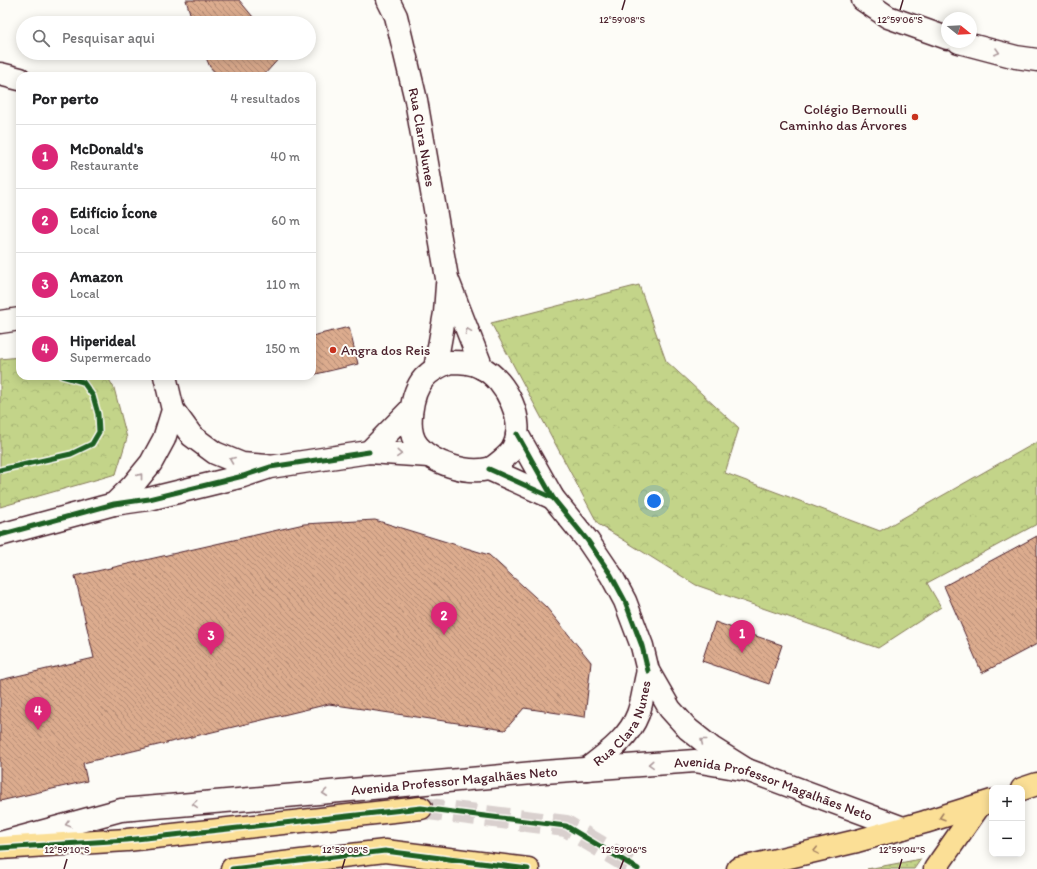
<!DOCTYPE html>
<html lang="pt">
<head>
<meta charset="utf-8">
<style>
	body { margin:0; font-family:Itim,sans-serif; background:#f6f6f6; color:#202124 }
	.controls { position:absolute; right:12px; bottom:12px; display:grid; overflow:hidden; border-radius:8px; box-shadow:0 2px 10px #0003 }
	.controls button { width:36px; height:36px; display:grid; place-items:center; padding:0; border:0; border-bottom:1px solid #e0e0e0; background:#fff; color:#202124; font:20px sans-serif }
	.compass { position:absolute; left:941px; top:12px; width:36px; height:36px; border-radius:50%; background:#fff; box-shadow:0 2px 10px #0003; rotate:108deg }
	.you { position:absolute; left:654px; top:501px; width:14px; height:14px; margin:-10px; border:3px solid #fff; border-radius:50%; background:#1a73e8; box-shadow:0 0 0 6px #1a73e833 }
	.badge { display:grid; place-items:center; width:26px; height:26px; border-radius:50%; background:#db2777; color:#fff; font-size:13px; font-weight:700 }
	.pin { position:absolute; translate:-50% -33px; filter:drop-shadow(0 1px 2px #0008) }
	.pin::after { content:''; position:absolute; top:21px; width:14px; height:12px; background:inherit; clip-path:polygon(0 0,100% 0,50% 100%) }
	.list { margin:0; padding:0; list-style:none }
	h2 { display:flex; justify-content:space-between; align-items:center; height:52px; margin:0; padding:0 16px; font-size:17px }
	h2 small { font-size:13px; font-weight:400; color:#757577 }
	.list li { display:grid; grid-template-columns:26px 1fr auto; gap:12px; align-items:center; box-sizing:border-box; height:64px; padding:0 16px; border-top:1px solid #e0e0e0 }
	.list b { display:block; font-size:15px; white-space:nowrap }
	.list p { margin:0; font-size:13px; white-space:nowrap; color:#757577 }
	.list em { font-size:13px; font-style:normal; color:#757577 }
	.icon { flex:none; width:22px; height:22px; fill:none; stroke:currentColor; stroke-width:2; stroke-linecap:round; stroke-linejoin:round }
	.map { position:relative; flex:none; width:1037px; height:869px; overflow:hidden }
	.search { position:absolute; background:#fff; box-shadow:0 2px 10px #0003; left:16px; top:16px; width:300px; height:44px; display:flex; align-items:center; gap:10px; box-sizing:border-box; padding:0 14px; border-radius:22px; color:#757577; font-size:15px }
	.panel { position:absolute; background:#fff; box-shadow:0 2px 10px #0003; left:16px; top:72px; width:300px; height:308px; border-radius:12px }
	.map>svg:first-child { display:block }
</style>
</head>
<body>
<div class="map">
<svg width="1037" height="869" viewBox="0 0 1037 869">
	<defs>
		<pattern id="grass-dots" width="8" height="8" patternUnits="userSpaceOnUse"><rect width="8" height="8" fill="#c3d489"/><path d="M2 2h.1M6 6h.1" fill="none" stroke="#a9b676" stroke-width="1.8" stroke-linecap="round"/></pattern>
		<pattern id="forest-crowns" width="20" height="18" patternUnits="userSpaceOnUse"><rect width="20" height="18" fill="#c3d489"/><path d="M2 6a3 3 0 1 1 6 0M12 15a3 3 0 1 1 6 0" fill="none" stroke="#a9b676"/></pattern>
		<pattern id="building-back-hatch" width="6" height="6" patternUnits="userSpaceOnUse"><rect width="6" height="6" fill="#dcac8e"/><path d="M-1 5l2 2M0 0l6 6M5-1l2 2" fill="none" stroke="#b48b74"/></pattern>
	</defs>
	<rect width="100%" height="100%" fill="#fdfcf7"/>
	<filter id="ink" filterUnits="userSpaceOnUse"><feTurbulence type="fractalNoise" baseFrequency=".025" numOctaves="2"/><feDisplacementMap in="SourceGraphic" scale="8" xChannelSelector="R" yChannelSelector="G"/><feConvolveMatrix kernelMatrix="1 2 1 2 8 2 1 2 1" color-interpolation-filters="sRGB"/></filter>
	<g filter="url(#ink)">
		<path fill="url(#grass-dots)" stroke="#867a5a" d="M921,859L914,869H867Z"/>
		<g fill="url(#forest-crowns)" stroke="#867a5a">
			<path d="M639,285L666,361L739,428L725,473L880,531L1037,442V524L927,583L941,607L878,648L696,585L598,524L491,323Z"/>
			<path d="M20,357V376H107L114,388L127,438L116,474L0,507V359Z"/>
		</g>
		<g fill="url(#building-back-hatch)" stroke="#4a1f2b">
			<path d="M186,0H239L258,23H193Z"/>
			<path d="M204,53H282L283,54L263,76H218L210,67Z"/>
			<path d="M349,327L358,364L312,375V336Z"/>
			<path d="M375,520L489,555L546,607L591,662L585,717L524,708L505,730L329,704L83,763L87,781L0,801V680L94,658L75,576L304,524Z"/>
			<path d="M1037,536V644L982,673L944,586Z"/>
			<path d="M715,622L782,645L769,684L702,661Z"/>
		</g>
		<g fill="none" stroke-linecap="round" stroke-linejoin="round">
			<path stroke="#d9d0ce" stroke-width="22" stroke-dasharray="22 11" stroke-linecap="butt" d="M421,808L566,826L638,869"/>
			<g stroke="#4a1f2b" stroke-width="25">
				<g id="street">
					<path id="s1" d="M388,0L396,16L416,100L447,278L482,368"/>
					<path d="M0,74L20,79"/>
					<path d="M0,322L20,319"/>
					<path d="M450,362C461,362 472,362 482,368C506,380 527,422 513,448C510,454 494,468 488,469C466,474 432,463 418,446C405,431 411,393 424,378C431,370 440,366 450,362Z"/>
					<path d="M435,369L445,313L447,285"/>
					<path d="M173,410L192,436L215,453L242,464L267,466"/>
					<path d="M517,434L553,498L588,541L611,575L625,601L642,646L648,671L670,709L688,729L712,748L747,770"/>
					<path d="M369,452L411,409"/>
					<path d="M489,469L553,498"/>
					<path d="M114,504L133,485L151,463L164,439L173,410L165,376"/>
					<path d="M0,535L114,504L149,499L243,476L270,467L369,452L429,456"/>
					<path id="s2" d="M587,769C606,754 629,738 638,714C643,701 644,685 648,671"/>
				</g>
			</g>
			<g stroke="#4a1f2b" stroke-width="25">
				<g id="secondary">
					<path d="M863,0L888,17L947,38"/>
					<path d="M959,42L1016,57L1037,60"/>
					<path id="s3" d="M0,843L121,810L297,795L544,772L695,761L747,770L903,828"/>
				</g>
			</g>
			<g stroke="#4a1f2b" stroke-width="25">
				<g id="primary">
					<path d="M1022,789L1037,784"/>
					<path d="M0,848L127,840L421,808"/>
					<path d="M232,869L385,851L528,869"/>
					<path d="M738,869L857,841L925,822L992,801"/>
					<path d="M935,869L979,806"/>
				</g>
			</g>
			<use href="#street" stroke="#fdfcf7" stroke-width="22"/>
			<use href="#secondary" stroke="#fdfcf7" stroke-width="22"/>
			<use href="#primary" stroke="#fbdf96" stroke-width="22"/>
			<g stroke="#fdfcf7" stroke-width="8">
				<g id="cycleway">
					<path d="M517,434L553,498L588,541L611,575L625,601L642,646L648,671"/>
					<path d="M489,469L553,498"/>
					<path d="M0,470L71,454L92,444L99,432L98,414L93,396L83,382L62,376"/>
					<path d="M0,535L114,504L149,499L243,476L270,467L369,452"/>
					<path d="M0,848L127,840L421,808L566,826L638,869"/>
					<path d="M232,869L385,851L528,869"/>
				</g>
			</g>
			<use href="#cycleway" stroke="#1b5e20" stroke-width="5"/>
		</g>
		<defs><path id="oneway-chevron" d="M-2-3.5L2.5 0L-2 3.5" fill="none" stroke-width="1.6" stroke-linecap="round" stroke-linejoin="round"/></defs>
		<g stroke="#ac999b">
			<use href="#oneway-chevron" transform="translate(997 52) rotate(15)"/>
			<use href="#oneway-chevron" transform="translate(468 331) rotate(-111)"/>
			<use href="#oneway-chevron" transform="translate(399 454) rotate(4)"/>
			<use href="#oneway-chevron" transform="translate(232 460) rotate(-158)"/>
			<use href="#oneway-chevron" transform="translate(140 476) rotate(-52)"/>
			<use href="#oneway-chevron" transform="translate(703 741) rotate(-142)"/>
			<use href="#oneway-chevron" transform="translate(651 764) rotate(177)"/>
			<use href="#oneway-chevron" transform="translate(325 793) rotate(174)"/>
			<use href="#oneway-chevron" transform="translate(195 804) rotate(175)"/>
			<use href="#oneway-chevron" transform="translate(68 824) rotate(165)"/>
		</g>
		<g stroke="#a27f60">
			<use href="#oneway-chevron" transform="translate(942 817) rotate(163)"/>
			<use href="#oneway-chevron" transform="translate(816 851) rotate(167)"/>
		</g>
	</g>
	<path fill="none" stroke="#4a1f2b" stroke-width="1.5" d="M622,10L625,0M900,10L903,0M64,869L67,859M342,869L345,859M620,869L624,859M899,869L902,859"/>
	<g fill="#c8321e" stroke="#fdfcf7" stroke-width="1.5">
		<circle cx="915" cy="117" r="4"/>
		<circle cx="333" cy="350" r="4"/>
	</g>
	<g text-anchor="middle" stroke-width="4" stroke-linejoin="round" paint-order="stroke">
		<g font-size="14" fill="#4a1f2b" stroke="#fdfcf7" text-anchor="end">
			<text x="907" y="114">Colégio Bernoulli<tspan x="907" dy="16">Caminho das Árvores</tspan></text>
			<text x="341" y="355" text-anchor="start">Angra dos Reis</text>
		</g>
		<g font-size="14" fill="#4a1f2b" stroke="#fdfcf7">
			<text dy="5" stroke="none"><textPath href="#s1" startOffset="142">Rua Clara Nunes</textPath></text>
			<text dy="5" stroke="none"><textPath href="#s2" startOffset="60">Rua Clara Nunes</textPath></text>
			<text dy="5" stroke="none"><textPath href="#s3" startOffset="460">Avenida Professor Magalhães Neto</textPath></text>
			<text dy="5" stroke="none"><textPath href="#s3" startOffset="784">Avenida Professor Magalhães Neto</textPath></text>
		</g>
	</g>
	<g font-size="10" text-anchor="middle" fill="#4a1f2b" stroke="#fdfcf7" stroke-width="4" stroke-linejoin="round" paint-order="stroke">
		<text x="622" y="23">12°59'08"S</text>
		<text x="900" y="23">12°59'06"S</text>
		<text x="67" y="853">12°59'10"S</text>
		<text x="345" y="853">12°59'08"S</text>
		<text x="624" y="853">12°59'06"S</text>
		<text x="902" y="853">12°59'04"S</text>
	</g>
</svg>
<div class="controls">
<button>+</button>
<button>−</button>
</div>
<svg class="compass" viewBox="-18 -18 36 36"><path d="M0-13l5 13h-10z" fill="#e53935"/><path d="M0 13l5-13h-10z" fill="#757577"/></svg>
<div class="you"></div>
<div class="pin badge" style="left:742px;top:653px">1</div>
<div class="pin badge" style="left:444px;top:635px">2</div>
<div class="pin badge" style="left:211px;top:655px">3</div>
<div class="pin badge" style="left:38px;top:730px">4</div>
<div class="search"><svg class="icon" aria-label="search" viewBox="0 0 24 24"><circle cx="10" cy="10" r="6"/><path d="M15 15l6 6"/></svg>Pesquisar aqui</div>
<section class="panel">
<h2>Por perto<small>4 resultados</small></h2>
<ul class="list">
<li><span class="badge">1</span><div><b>McDonald's</b><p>Restaurante</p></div><em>40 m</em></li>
<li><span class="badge">2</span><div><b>Edifício Ícone</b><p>Local</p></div><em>60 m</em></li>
<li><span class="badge">3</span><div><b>Amazon</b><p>Local</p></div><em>110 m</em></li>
<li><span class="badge">4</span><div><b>Hiperideal</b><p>Supermercado</p></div><em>150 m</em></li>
</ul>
</section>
</div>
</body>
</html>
